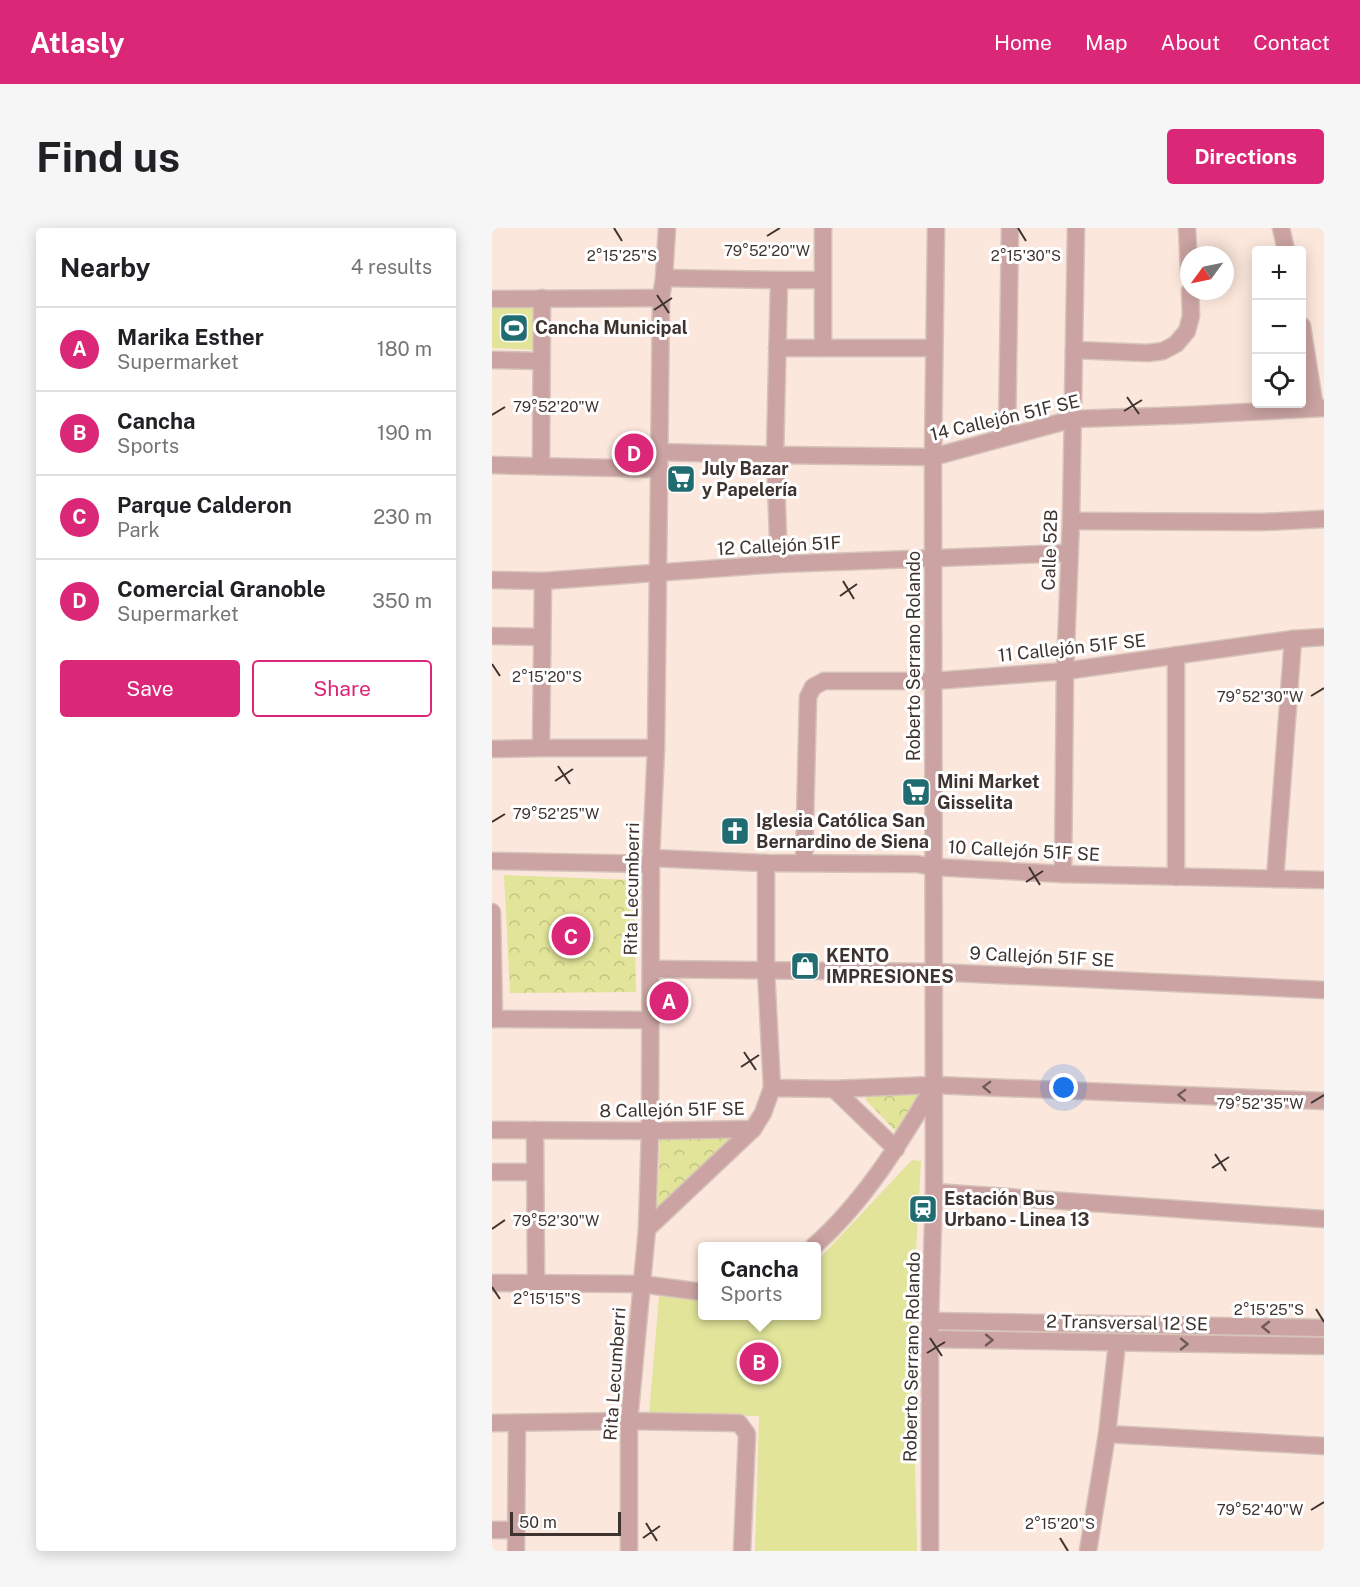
<!DOCTYPE html>
<html lang="en">
<head>
<meta charset="utf-8">
<style>
	body { margin:0; font-family:"Public Sans",sans-serif; background:#f6f6f6; color:#202124 }
	.controls { position:absolute; right:18px; top:18px; display:grid; overflow:hidden; border-radius:6px; box-shadow:0 3px 15px #0003 }
	.controls button { width:54px; height:54px; display:grid; place-items:center; padding:0; border:0; border-bottom:2px solid #e0e0e0; background:#fff; color:#202124; font:30px sans-serif }
	.compass { position:absolute; left:688px; top:18px; width:54px; height:54px; border-radius:50%; background:#fff; box-shadow:0 3px 15px #0003; rotate:237deg }
	.scale { position:absolute; left:18px; bottom:15px; width:111px; box-sizing:border-box; padding-left:6px; border:3px solid #3e332e; border-top:0; font-size:16px; line-height:21px; white-space:nowrap; color:#3e332e; -webkit-text-stroke:4px #fff; paint-order:stroke }
	.you { position:absolute; left:572px; top:860px; width:21px; height:21px; margin:-15px; border:4px solid #fff; border-radius:50%; background:#1a73e8; box-shadow:0 0 0 9px #1a73e833 }
	.badge { display:grid; place-items:center; width:39px; height:39px; border-radius:50%; background:#db2777; color:#fff; font-size:20px; font-weight:700 }
	.pin { position:absolute; translate:-50% -50%; border:3px solid #fff; box-shadow:0 2px 6px #0006 }
	.popup { position:absolute; left:206px; top:1014px; width:123px; height:78px; box-sizing:border-box; display:grid; place-content:center; border-radius:6px; background:#fff; filter:drop-shadow(0 2px 4px #0005); font-size:20px; white-space:nowrap; color:#757577 }
	.popup b { font-size:22px; color:#202124 }
	.popup::after { content:''; position:absolute; left:50%; top:100%; margin-left:-12px; border:12px solid transparent; border-top-color:#fff }
	.list { margin:0; padding:0; list-style:none }
	h2 { display:flex; justify-content:space-between; align-items:center; height:78px; margin:0; padding:0 24px; font-size:26px }
	h2 small { font-size:20px; font-weight:400; color:#757577 }
	.list li { display:grid; grid-template-columns:39px 1fr auto; gap:18px; align-items:center; box-sizing:border-box; height:84px; padding:0 24px; border-top:2px solid #e0e0e0 }
	.list b { display:block; font-size:22px; white-space:nowrap }
	.list p { margin:0; font-size:20px; white-space:nowrap; color:#757577 }
	.list em { font-size:20px; font-style:normal; color:#757577 }
	.actions { display:flex; gap:12px; padding:18px 24px }
	.actions a { flex:1; padding:14px 0; border:2px solid #db2777; border-radius:6px; text-align:center; font-size:21px; color:#db2777 }
	.actions .main { background:#db2777; color:#fff }
	.icon { flex:none; width:33px; height:33px; fill:none; stroke:currentColor; stroke-width:2; stroke-linecap:round; stroke-linejoin:round }
	.map { position:relative; flex:none; width:832px; height:1323px; overflow:hidden; border-radius:6px }
	header { display:flex; align-items:center; gap:36px; box-sizing:border-box; height:84px; padding:0 30px; background:#db2777; color:#fff }
	header strong { font-size:28px }
	nav { display:flex; gap:33px; margin-inline-start:auto; font-size:21px }
	.intro { display:flex; align-items:center; justify-content:space-between; box-sizing:border-box; height:144px; padding:0 36px }
	h1 { margin:0; font-size:42px }
	.button { padding:15px 27px; border-radius:6px; background:#db2777; color:#fff; font-size:21px; font-weight:700 }
	main { display:flex; gap:36px; padding:0 36px }
	aside { flex:1; background:#fff; border-radius:6px; box-shadow:0 3px 15px #0003 }
	.map>svg:first-child { display:block }
</style>
</head>
<body>
<header>
<strong>Atlasly</strong>
<nav><a>Home</a><a>Map</a><a>About</a><a>Contact</a></nav>
</header>
<div class="intro"><h1>Find us</h1><a class="button">Directions</a></div>
<main>
<aside>
<h2>Nearby<small>4 results</small></h2>
<ul class="list">
<li><span class="badge">A</span><div><b>Marika Esther</b><p>Supermarket</p></div><em>180 m</em></li>
<li><span class="badge">B</span><div><b>Cancha</b><p>Sports</p></div><em>190 m</em></li>
<li><span class="badge">C</span><div><b>Parque Calderon</b><p>Park</p></div><em>230 m</em></li>
<li><span class="badge">D</span><div><b>Comercial Granoble</b><p>Supermarket</p></div><em>350 m</em></li>
</ul>
<div class="actions"><a class="main">Save</a><a>Share</a></div>
</aside>
<div class="map">
<svg width="832" height="1323" viewBox="0 0 832 1323">
	<defs>
		<pattern id="forest-crowns" width="20" height="18" patternUnits="userSpaceOnUse" patternTransform="scale(1.5)"><rect width="20" height="18" fill="#e1e499"/><path d="M2 6a3 3 0 1 1 6 0M12 15a3 3 0 1 1 6 0" fill="none" stroke="#c2c484"/></pattern>
	</defs>
	<rect width="100%" height="100%" fill="#fce7dc"/>
	<g fill="#e1e499">
		<path d="M0,79H44V122L0,120Z"/>
		<path d="M420,932L429,933L420,1097L425,1323H263L267,1188L157,1186L167,1068L210,1073V1088H324V1034Z"/>
	</g>
	<g fill="url(#forest-crowns)">
		<path d="M12,647L142,652L144,764L18,765Z"/>
		<path d="M428,867L406,906L374,872L375,868Z"/>
		<path d="M168,908L244,911L165,984Z"/>
	</g>
	<g fill="none" stroke-linecap="round" stroke-linejoin="round">
		<g stroke="#d6c3b9" stroke-width="19">
			<g id="minor">
				<path d="M695,0L697,44"/>
				<path d="M789,0L794,22"/>
				<path d="M172,50L287,52H330"/>
				<path d="M287,52L283,227L287,336"/>
				<path d="M0,71L169,70"/>
				<path d="M810,98L823,180"/>
				<path d="M285,120H442"/>
				<path d="M331,120V0"/>
				<path d="M582,122L656,125L671,123L684,116L695,103L699,88L698,63"/>
				<path d="M0,132L49,133"/>
				<path d="M515,208L518,0"/>
				<path d="M166,224L283,227L441,229L581,191L697,187L832,180"/>
				<path d="M0,237L166,241"/>
				<path d="M49,238L50,70"/>
				<path d="M579,293L771,294L832,291"/>
				<path d="M0,352L51,353L287,336L577,325"/>
				<path d="M0,408L50,409"/>
				<path d="M49,520L51,353"/>
				<path d="M0,521L49,520H164"/>
				<path d="M159,630L274,635L425,636L441,639L571,646L832,652"/>
				<path d="M0,633L159,636"/>
				<path d="M312,634L316,469L321,459L332,453H442L573,443L801,411L832,409"/>
				<path d="M274,635V742L280,860"/>
				<path d="M571,646L573,443L579,293L584,0"/>
				<path d="M684,649V427"/>
				<path d="M783,651L801,411"/>
				<path d="M0,684L2,791"/>
				<path d="M159,741L442,744L832,762"/>
				<path d="M0,791L159,792"/>
				<path d="M342,861L404,921"/>
				<path d="M0,902L158,903L261,901L271,885L280,860L342,861L442,857L832,873"/>
				<path d="M43,902L44,1056"/>
				<path d="M0,944H43"/>
				<path d="M442,964L832,991"/>
				<path d="M155,1001L261,901"/>
				<path d="M322,1018C372,974 408,915 442,858"/>
				<path d="M0,1055L149,1056L210,1064"/>
				<path d="M438,1093L442,964L441,229L444,0"/>
				<path d="M0,1195L137,1193L247,1195L255,1206L250,1323"/>
				<path d="M615,1206L832,1218"/>
				<path d="M0,1302H24"/>
				<path d="M24,1323L25,1195"/>
				<path d="M137,1323V1193L155,1001L158,903L159,630L164,520L169,70L172,50L175,0"/>
				<path d="M596,1323L615,1206L625,1115"/>
			</g>
		</g>
		<g stroke="#d6c3b9" stroke-width="19">
			<g id="tertiary">
				<path d="M438,1111L832,1118"/>
				<path d="M438,1323V1093L832,1100"/>
			</g>
		</g>
		<use href="#minor" stroke="#caa3a2" stroke-width="16"/>
		<use href="#tertiary" stroke="#caa3a2" stroke-width="16"/>
	</g>
	<defs><path id="oneway-chevron" d="M-2-3.5L2.5 0L-2 3.5" fill="none" stroke-width="1.6" stroke-linecap="round" stroke-linejoin="round" transform="scale(1.5)"/></defs>
	<g stroke="#6f5a57">
		<use href="#oneway-chevron" transform="translate(495 859) rotate(-178)"/>
		<use href="#oneway-chevron" transform="translate(690 867) rotate(-178)"/>
		<use href="#oneway-chevron" transform="translate(774 1099) rotate(-179)"/>
		<use href="#oneway-chevron" transform="translate(497 1112) rotate(1)"/>
		<use href="#oneway-chevron" transform="translate(692 1116) rotate(1)"/>
	</g>
	<path fill="none" stroke="#3e332e" stroke-width="2" d="M122,0L130,13M526,0L534,13M275,8L288,0M165,67L177,85M162,82L180,70M635,169L647,186M632,183L650,172M0,187L13,179M351,353L362,371M348,368L365,356M0,436L8,448M819,468L832,460M66,538L78,556M63,553L81,541M0,594L13,586M537,639L548,657M534,654L551,643M252,824L264,842M249,839L267,827M819,875L832,867M723,926L734,943M720,940L737,929M0,1001L13,992M0,1059L8,1071M824,1081L832,1094M438,1110L450,1128M435,1125L453,1114M819,1282L832,1274M154,1295L165,1313M151,1310L168,1298M568,1310L576,1323"/>
	<defs>
		<g id="stadium-square" transform="scale(1.5)"><rect x="-9" y="-9" width="18" height="18" rx="4" fill="#206c70" stroke="#fff"/><path d="M0-5a6.5 5 0 1 0 0 10a6.5 5 0 1 0 0-10ZM-3.5-1.8h7v3.6h-7Z" fill="#fff"/></g>
		<g id="supermarket-square" transform="scale(1.5)"><rect x="-9" y="-9" width="18" height="18" rx="4" fill="#206c70" stroke="#fff"/><path d="M-6-5.5h2.5l.6 2H6L4.5 2H-2.5L-4.4-4H-6ZM-1.5 3.2a1.3 1.3 0 1 0 .1 0ZM3 3.2a1.3 1.3 0 1 0 .1 0Z" fill="#fff"/></g>
		<g id="church-square" transform="scale(1.5)"><rect x="-9" y="-9" width="18" height="18" rx="4" fill="#206c70" stroke="#fff"/><path d="M-1.2-6h2.4v3.5h3.3v2.4h-3.3V6h-2.4V-.1h-3.3v-2.4h3.3Z" fill="#fff"/></g>
		<g id="shop-square" transform="scale(1.5)"><rect x="-9" y="-9" width="18" height="18" rx="4" fill="#206c70" stroke="#fff"/><path d="M-5-2.5h2.3a2.7 3.5 0 0 1 5.4 0H5L5.5 6h-11ZM-1.5-2.5h3a1.5 2.3 0 0 0-3 0Z" fill="#fff"/></g>
		<g id="station-square" transform="scale(1.5)"><rect x="-9" y="-9" width="18" height="18" rx="4" fill="#206c70" stroke="#fff"/><path d="M-3-6H3Q5-6 5-4V2Q5 4 3 4L4.5 6H3L1.5 4h-3L-3 6H-4.5L-3 4Q-5 4-5 2V-4Q-5-6-3-6ZM-3.5-4v3h7v-3ZM-3.5 1v1.5H-2V1ZM2 1v1.5H3.5V1Z" fill="#fff"/></g>
	</defs>
	<g fill-rule="evenodd">
		<use href="#stadium-square" x="22" y="100"/>
		<use href="#supermarket-square" x="189" y="251"/>
		<use href="#supermarket-square" x="424" y="564"/>
		<use href="#church-square" x="243" y="603"/>
		<use href="#shop-square" x="313" y="738"/>
		<use href="#station-square" x="431" y="981"/>
	</g>
	<g text-anchor="middle" stroke-width="6" stroke-linejoin="round" paint-order="stroke">
		<g font-size="18" font-weight="bold" fill="#3e332e" stroke="#fff" text-anchor="start">
			<text x="43" y="106">Cancha Municipal</text>
			<text x="210" y="247">July Bazar<tspan x="210" dy="21">y Papelería</tspan></text>
			<text x="445" y="560">Mini Market<tspan x="445" dy="21">Gisselita</tspan></text>
			<text x="264" y="599">Iglesia Católica San<tspan x="264" dy="21">Bernardino de Siena</tspan></text>
			<text x="334" y="734">KENTO<tspan x="334" dy="21">IMPRESIONES</tspan></text>
			<text x="452" y="977">Estación Bus<tspan x="452" dy="21">Urbano - Linea 13</tspan></text>
		</g>
		<g font-size="18" fill="#3e332e" stroke="#fff">
			<text transform="translate(513 190) rotate(-13)" y="6">14 Callejón 51F SE</text>
			<text transform="translate(287 318) rotate(-3)" y="6">12 Callejón 51F</text>
			<text transform="translate(558 322) rotate(-88)" y="6">Calle 52B</text>
			<text transform="translate(580 420) rotate(-6)" y="6">11 Callejón 51F SE</text>
			<text transform="translate(422 428) rotate(-90)" y="6">Roberto Serrano Rolando</text>
			<text transform="translate(532 623) rotate(3)" y="6">10 Callejón 51F SE</text>
			<text transform="translate(140 661) rotate(-89)" y="6">Rita Lecumberri</text>
			<text transform="translate(550 729) rotate(3)" y="6">9 Callejón 51F SE</text>
			<text transform="translate(180 882) rotate(-1)" y="6">8 Callejón 51F SE</text>
			<text transform="translate(635 1095) rotate(1)" y="6">2 Transversal 12 SE</text>
			<text transform="translate(420 1129) rotate(-89)" y="6">Roberto Serrano Rolando</text>
			<text transform="translate(123 1146) rotate(-86)" y="6">Rita Lecumberri</text>
		</g>
	</g>
	<g font-size="15" text-anchor="middle" fill="#3e332e" stroke="#fff" stroke-width="6" stroke-linejoin="round" paint-order="stroke">
		<text x="275" y="28">79°52'20"W</text>
		<text x="130" y="33">2°15'25"S</text>
		<text x="534" y="33">2°15'30"S</text>
		<text x="64" y="184">79°52'20"W</text>
		<text x="55" y="454">2°15'20"S</text>
		<text x="768" y="474">79°52'30"W</text>
		<text x="64" y="591">79°52'25"W</text>
		<text x="768" y="881">79°52'35"W</text>
		<text x="64" y="998">79°52'30"W</text>
		<text x="55" y="1076">2°15'15"S</text>
		<text x="777" y="1087">2°15'25"S</text>
		<text x="768" y="1287">79°52'40"W</text>
		<text x="568" y="1301">2°15'20"S</text>
	</g>
</svg>
<div class="controls">
<button>+</button>
<button>−</button>
<button><svg class="icon" aria-label="locate" viewBox="0 0 24 24"><circle cx="12" cy="12" r="6"/><path d="M12 2v4M12 18v4M2 12h4M18 12h4"/></svg></button>
</div>
<svg class="compass" viewBox="-18 -18 36 36"><path d="M0-13l5 13h-10z" fill="#e53935"/><path d="M0 13l5-13h-10z" fill="#757577"/></svg>
<div class="scale">50 m</div>
<div class="you"></div>
<div class="pin badge" style="left:177px;top:773px">A</div>
<div class="pin badge" style="left:267px;top:1134px">B</div>
<div class="popup"><b>Cancha</b>Sports</div>
<div class="pin badge" style="left:79px;top:708px">C</div>
<div class="pin badge" style="left:142px;top:225px">D</div>
</div>
</main>
</body>
</html>
